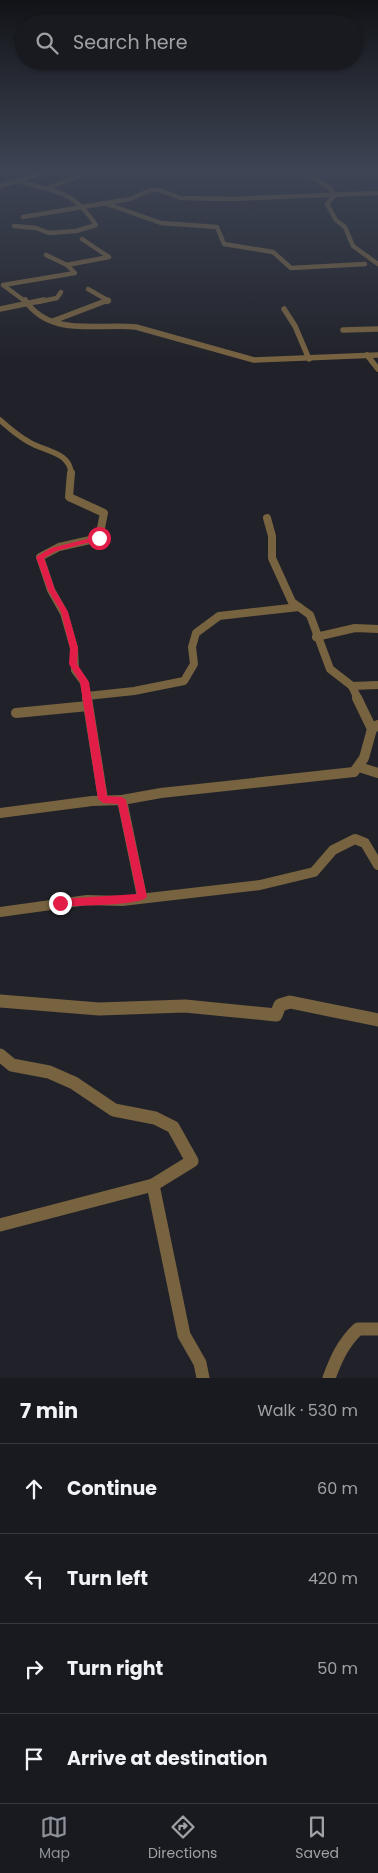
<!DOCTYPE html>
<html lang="en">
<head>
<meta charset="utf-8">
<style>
	body { margin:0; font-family:Poppins,sans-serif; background:#26272c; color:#f1f3f6 }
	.stop { position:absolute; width:15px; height:15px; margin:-11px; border:4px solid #e11d48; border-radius:50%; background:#fff }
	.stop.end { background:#e11d48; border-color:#fff; box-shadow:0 1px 5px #0008 }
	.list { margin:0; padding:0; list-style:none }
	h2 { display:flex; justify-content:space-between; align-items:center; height:65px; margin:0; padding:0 20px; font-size:21px }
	h2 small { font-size:16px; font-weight:400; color:#9fa1a4 }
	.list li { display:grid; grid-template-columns:32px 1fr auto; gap:15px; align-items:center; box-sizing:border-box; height:90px; padding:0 20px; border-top:1px solid #37383d }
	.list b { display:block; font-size:19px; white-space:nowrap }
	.list em { font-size:16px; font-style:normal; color:#9fa1a4 }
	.icon { flex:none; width:28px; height:28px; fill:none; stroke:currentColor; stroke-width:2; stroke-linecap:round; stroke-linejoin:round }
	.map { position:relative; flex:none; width:378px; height:1378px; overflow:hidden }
	.search { position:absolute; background:#191a1f; box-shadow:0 1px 4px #0004; left:15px; right:15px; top:15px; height:55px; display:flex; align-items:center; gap:12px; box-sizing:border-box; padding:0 18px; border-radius:28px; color:#9fa1a4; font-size:19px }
	.sheet { height:425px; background:#191a1f }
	nav { display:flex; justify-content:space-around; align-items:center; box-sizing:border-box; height:70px; border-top:1px solid #37383d; background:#191a1f; font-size:14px; color:#9fa1a4 }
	nav a { display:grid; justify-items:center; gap:2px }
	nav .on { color:#8c9099 }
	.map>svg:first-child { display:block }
</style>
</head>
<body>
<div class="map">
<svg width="378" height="1378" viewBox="0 0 378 1378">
	<rect width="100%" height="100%" fill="#212229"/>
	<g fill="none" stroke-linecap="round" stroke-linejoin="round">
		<g stroke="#786340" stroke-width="4.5">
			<path d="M300,169L330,188L334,196L327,204L336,220L345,227L353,246L378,264"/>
			<path d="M0,186L56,169"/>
			<path d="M48,188L82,175"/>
			<path d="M107,204L161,223L217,227L224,244L273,252L291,268L365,264"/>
			<path d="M23,217L130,199L151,190H159L181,198L232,199L378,193"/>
			<path d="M14,226L36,228L49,233L76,231L96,225C72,189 56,192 17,181"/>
			<path d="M67,265L109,257L82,239"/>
			<path d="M88,289L109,301L107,302"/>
			<path d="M26,302L3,285L75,273L67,265L46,255"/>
			<path d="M38,302L57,298L61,292"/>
		</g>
		<g stroke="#786340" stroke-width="5.5">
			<path d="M25,300C50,338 99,323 136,327L254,360L378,355"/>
			<path d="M0,309L44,300"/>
			<path d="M284,309L295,326L309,359"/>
			<path d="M53,321L108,300"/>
			<path d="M343,330L378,329"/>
			<path d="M367,355L378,369"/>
			<path d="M0,420C9,428 18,436 29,442C43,451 71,452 71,474"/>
		</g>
		<g stroke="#786340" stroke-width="8">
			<path d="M71,473L69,497L104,513L99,538L59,547L40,557L51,590L64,613L74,648L75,670L84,682L87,699"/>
			<path d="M267,518L272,536V558L292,602L310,615L330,669L352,686L358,699"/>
			<path d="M316,637L355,628L378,629"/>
			<path d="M352,686L378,685"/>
			<path d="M87,696L134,691L184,681L194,664L192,647L196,633L219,616L299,607"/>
		</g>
		<g stroke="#786340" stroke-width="10">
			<path d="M87,698L103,799"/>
			<path d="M357,698L372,729"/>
			<path d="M16,713L88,706"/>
			<path d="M359,767L378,773"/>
			<path d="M122,800L161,793L354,772L364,758L372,729L378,725"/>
			<path d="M0,813L92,801L122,800L142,897"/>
			<path d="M0,912L87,900L122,901L260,885L314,872L333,850L355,839L365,843L378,865"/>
		</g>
		<g stroke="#786340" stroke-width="13">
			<path d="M0,1001L99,1009L185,1006L276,1015L280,1005L290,1002L378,1020"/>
			<path d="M0,1055L12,1065L49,1072L74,1083L114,1110L155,1118L173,1127L192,1161L153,1185L0,1225"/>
			<path d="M153,1185L184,1335L200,1363L203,1378"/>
			<path d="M329,1378C336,1359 343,1343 358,1329H378"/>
		</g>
	</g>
	<linearGradient id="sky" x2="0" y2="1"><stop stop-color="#121317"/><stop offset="0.47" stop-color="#3d4454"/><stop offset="1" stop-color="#3d4454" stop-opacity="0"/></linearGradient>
	<rect width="378" height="362" fill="url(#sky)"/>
	<path fill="#e11d48" d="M99,536L102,539L56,551L44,558L55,590L68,612L78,648L77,664L89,682L107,796L122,797L126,800L147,897C140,906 76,905 60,907L55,903L60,899L137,894L118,804L103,803L98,799L80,682L69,664L70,648L61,612L48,590L36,557L51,548Z"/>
</svg>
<div class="stop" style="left:99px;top:538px"></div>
<div class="stop end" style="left:60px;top:903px"></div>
<div class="search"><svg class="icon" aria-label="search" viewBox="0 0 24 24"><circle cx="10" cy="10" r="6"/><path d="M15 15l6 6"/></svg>Search here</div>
</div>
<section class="sheet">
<h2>7 min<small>Walk · 530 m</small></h2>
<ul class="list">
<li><svg class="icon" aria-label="ahead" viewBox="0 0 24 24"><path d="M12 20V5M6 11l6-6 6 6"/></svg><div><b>Continue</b></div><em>60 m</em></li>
<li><svg class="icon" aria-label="left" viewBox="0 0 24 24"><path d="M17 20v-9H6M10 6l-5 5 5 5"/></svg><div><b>Turn left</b></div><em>420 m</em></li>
<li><svg class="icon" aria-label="right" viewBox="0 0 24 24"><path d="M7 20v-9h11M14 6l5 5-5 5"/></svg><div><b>Turn right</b></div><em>50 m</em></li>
<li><svg class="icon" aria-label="arrive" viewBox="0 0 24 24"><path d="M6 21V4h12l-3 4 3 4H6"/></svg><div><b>Arrive at destination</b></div></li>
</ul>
</section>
<nav>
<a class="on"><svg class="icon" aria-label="map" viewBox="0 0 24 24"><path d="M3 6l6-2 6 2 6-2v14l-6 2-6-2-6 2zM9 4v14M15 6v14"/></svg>Map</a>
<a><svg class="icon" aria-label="directions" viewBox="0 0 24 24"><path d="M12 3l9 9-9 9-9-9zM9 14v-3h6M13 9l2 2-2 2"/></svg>Directions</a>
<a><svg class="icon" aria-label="saved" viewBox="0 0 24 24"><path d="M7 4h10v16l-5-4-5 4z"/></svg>Saved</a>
</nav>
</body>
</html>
